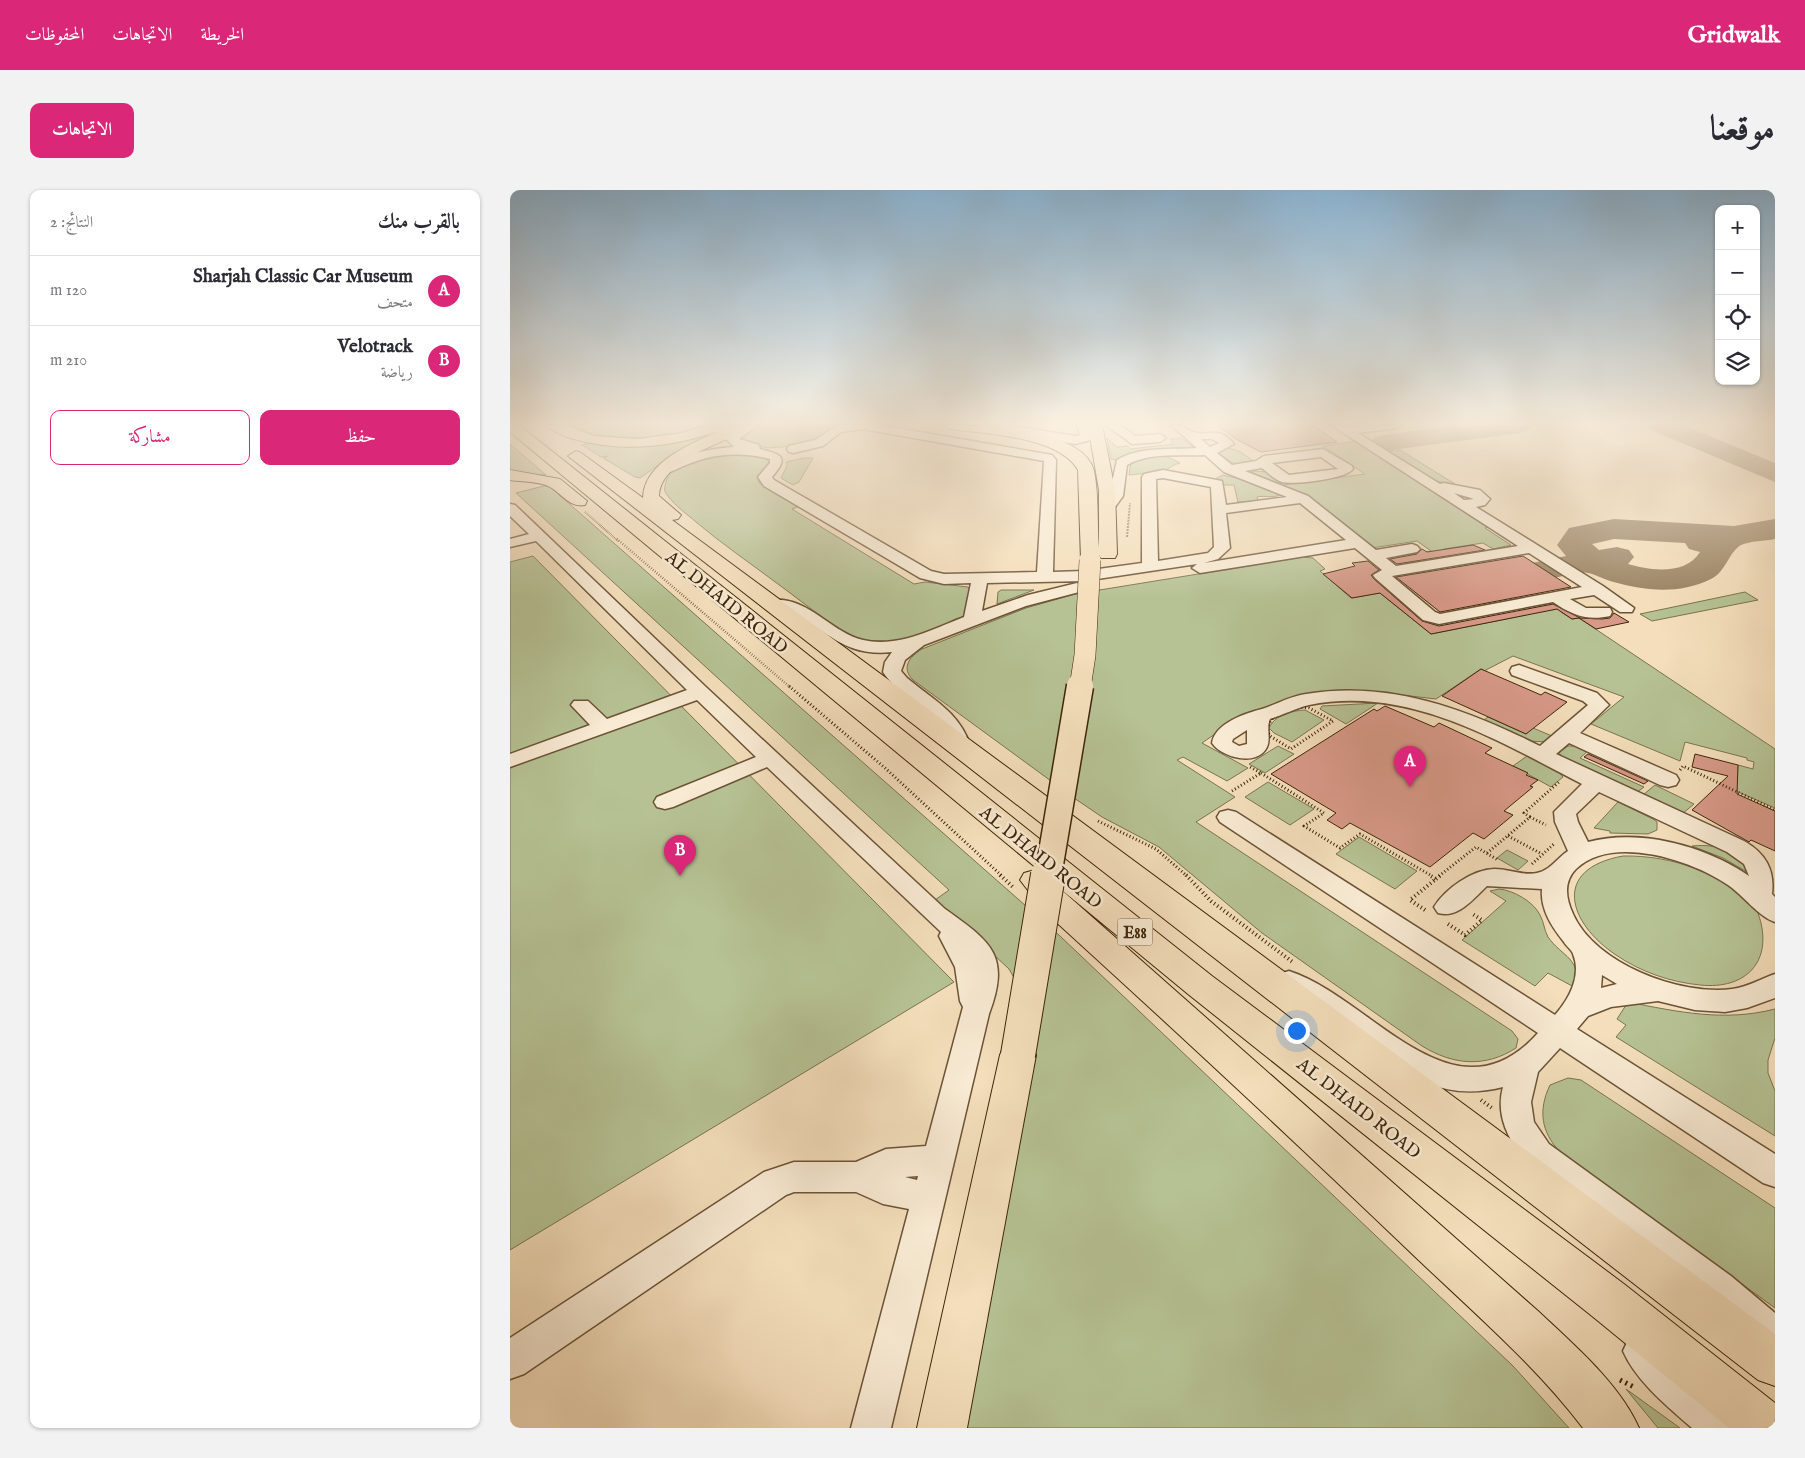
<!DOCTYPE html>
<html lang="ar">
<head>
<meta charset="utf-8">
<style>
	body { margin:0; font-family:"IM FELL English",Amiri,serif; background:#f2f2f3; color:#2b2b33; direction:rtl }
	.controls { position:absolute; right:15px; top:15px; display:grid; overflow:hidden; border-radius:10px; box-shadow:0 1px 4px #0004 }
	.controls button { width:45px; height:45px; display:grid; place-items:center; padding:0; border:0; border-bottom:1px solid #e1e1e2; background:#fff; color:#2b2b33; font:25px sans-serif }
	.you { position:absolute; left:786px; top:840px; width:18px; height:18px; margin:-12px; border:4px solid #fff; border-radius:50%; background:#1a73e8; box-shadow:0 0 0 8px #1a73e833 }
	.badge { display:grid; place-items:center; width:32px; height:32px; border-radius:50%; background:#db2777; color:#fff; font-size:16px; font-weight:700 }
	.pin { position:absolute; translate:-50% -41px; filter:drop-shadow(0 1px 2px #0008) }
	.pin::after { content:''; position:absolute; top:26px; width:18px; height:15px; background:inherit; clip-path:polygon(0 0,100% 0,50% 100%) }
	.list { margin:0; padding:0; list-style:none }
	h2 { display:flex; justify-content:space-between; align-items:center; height:65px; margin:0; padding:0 20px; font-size:21px }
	h2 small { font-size:16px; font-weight:400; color:#7c7c81 }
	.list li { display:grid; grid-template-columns:32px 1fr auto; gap:15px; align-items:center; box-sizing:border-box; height:70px; padding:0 20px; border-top:1px solid #e1e1e2 }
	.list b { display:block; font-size:19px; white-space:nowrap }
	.list p { margin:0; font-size:16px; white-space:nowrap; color:#7c7c81 }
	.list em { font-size:16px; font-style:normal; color:#7c7c81 }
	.actions { display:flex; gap:10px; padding:15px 20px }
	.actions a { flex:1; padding:11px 0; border:1px solid #db2777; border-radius:10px; text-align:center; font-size:18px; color:#db2777 }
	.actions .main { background:#db2777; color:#fff }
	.icon { flex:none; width:28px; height:28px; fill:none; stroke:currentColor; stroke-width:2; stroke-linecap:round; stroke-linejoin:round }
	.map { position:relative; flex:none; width:1265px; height:1238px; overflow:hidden; direction:ltr; border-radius:10px }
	header { display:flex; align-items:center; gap:30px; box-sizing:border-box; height:70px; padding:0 25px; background:#db2777; color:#fff }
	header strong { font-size:24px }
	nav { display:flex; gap:28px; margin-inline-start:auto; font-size:18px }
	.intro { display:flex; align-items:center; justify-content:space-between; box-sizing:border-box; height:120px; padding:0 30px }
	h1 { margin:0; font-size:35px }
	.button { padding:12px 22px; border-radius:10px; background:#db2777; color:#fff; font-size:18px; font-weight:700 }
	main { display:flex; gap:30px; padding:0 30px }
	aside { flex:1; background:#fff; border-radius:10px; box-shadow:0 1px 4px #0004 }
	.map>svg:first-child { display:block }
</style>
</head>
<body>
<header>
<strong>Gridwalk</strong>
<nav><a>الخريطة</a><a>الاتجاهات</a><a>المحفوظات</a></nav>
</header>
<div class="intro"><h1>موقعنا</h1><a class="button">الاتجاهات</a></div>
<main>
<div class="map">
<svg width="1265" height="1238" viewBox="0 0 1265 1238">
	<rect width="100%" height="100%" fill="#f4debb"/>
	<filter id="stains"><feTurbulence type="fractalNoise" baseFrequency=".004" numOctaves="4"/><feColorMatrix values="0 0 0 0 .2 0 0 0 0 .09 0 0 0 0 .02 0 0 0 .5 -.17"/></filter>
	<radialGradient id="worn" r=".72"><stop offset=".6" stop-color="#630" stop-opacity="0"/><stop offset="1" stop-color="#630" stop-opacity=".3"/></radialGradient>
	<g fill="#b6c294" stroke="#7a744f">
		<path d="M56,235H199C153,249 101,254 56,235Z"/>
		<path d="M247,235H340L323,237L306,251H296L287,256L258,258L231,253L226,248Z"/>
		<path d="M208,242L161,266L130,288L125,287L93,268L98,266L91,267L72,255C81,252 90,255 99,255C136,253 172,249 208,242Z"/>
		<path d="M597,248L607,257L618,256L621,259L664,254L660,249L671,248L685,258L631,262L604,270L601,269Z"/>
		<path d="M847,251L982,336L975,338L1001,355L983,359L973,353L934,359L945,368L901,375L891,366L921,361L907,351L862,358L772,295L739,283L742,281L758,282L773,295L855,284L813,256Z"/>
		<path d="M0,254L36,285L0,283Z"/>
		<path d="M718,258L729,261L745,272L726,275L708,263Z"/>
		<path d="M890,260L945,294L944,295L921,290L875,261Z"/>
		<path d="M222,262L254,267L259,272L247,287L250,294L290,316L282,319L404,394L415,392L458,397L460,400L454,427C435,443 373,459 349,449C325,439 290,410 268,394C240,373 212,354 186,332C177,324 165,316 158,306C155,303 154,300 155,296C159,268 202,266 222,262Z"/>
		<path d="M641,266L658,267L670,273C664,274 660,278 655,280C653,281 622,285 619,285L621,272Z"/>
		<path d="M294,268H303L289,292L283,295L271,288L277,276L276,272Z"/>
		<path d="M713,285L747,293L771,304C764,309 755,305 747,307L748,311L728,312L724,295H715L703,290Z"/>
		<path d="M38,295L550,746L1003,1176L1059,1238H445L511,800L499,779L425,710L439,700L6,303Z"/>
		<path d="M23,366L444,792L0,1060V372Z"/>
		<path d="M793,367L803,368L815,379L810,381L841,408L870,403L921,444L1016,425L1008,419L1045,412L1058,421L1051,422L1062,429L1069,428L1265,559V618L1226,601L1228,575L1243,579L1244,572L1237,570V568L1175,552L1170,571L1081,534L1114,507L1003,466L974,481L971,479L926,509L858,501L784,507L731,526L692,553L738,578L717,591L673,567L667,570L725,607L686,632L1002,841L1008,849L1006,858C975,878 943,875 912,856L752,743L649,657L592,627L567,610L403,490C391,478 399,467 412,459L516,418L565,404Z"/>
		<path d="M491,400H524L487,414L488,402Z"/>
		<path d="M1235,402L1248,410L1142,431L1130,424Z"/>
		<path d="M868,513L836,534L810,519L812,516Z"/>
		<path d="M795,520L814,530L782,552L764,543L759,538C766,524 781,521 795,520Z"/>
		<path d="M978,527L1016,544L1023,538L1042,546L1040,552L1016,551L1006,547L1008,545L974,530Z"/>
		<path d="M768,556L784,564L755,583L739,574Z"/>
		<path d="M1058,556H1067L1078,561L1070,568L1134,597L1126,603L1052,568L1049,562Z"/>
		<path d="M1017,566L1047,580L1053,587L1041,597L1003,576Z"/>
		<path d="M758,592L804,619L780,635L735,607Z"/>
		<path d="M1145,595L1184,614L1172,624L1133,605Z"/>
		<path d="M1108,612L1143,629L1147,632V640L1138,644L1100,643V641L1084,638Z"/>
		<path d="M849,647L907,681L885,699L826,664Z"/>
		<path d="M1182,656C1211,653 1228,663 1244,686L1213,668Z"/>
		<path d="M997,660L1018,671L1008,680L987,668Z"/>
		<path d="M1113,666C1162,665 1216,683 1248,723C1265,771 1236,800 1190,795C1160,792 1131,782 1106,765C1058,733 1041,679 1113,666Z"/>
		<path d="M989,699C1003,700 1024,712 1030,725C1034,732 1034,740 1038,747C1052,767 1073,769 1064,797L1038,783L1025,796L952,750L996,711L980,701Z"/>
		<path d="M1118,812C1168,822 1215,832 1265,819V848L1258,870V883L1265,901V946L1106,847L1116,835L1107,829Z"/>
		<path d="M1058,888L1071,890L1265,1018V1118L1050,962C1031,942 1028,920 1040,895Z"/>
		<path d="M1116,1199L1170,1238H1148Z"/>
	</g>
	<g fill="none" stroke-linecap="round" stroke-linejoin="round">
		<g fill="#998262" fill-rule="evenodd">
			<path d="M949,235H1023L1019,240L1010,243L874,261L865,259L861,253L865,247L874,245Z"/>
			<path d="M1137,235H1173L1265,273V292L1141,240Z"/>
			<path d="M1104,329L1224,336L1265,329V349C1255,351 1240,351 1231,355C1218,363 1216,382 1201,389C1168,405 1134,401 1100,391C1093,389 1085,384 1078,383C1061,380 1045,393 1022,387L1017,380L1022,373L1056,366L1047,355L1059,338ZM1104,349L1175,353L1179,359L1190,362C1176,385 1141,381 1118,374L1124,367L1119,360L1107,357L1089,360L1082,354Z"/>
		</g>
	</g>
	<g fill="#d89988" stroke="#3e250a">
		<path d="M707,235H802L827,252L751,262L726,249Z"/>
		<path d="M963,355L975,360L887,374L880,369L907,364L912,359L917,362Z"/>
		<path d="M1013,366L1061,397L930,422L886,387Z"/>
		<path d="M858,371L869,380L861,385L864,389L912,431L929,436L1043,414L1070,428L1092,429L1100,428L1104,423L1119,432L1086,439L1069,428L1062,429L1047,419L921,444L870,403L842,408L813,384L845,376L842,373Z"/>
		<path d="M971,479L1031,505L1035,502L1057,512L1016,544L932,506Z"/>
		<path d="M875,516L924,537L929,533L982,558L975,563L1018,583L1016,585L1028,590L1020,596L1023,597L994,621L1003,625L974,649L963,643L920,677L840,633L832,639L817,630L826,623L761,584L864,519L867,521Z"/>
		<path d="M1078,564L1138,591L1134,594L1074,567Z"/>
		<path d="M1185,564L1228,575L1227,604L1265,621V661L1241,650L1239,652L1182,620L1218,586L1182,577Z"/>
	</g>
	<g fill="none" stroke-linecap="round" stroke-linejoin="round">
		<g stroke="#6c5336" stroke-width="3">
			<g id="minor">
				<path d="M234,235H248L229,249L249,255L250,259C273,265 279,267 262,287L264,290L421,381L434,384L527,382L534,271L353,239L331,242L313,256L283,263L279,262L277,259L279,256L305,250L328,235H369L542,265L546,270L543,382L574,381L632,373V287L634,284L653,280L712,291L716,315L777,307L714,282L695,265C670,266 639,262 617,275L613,306L602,321H592L590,318L599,306L607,270C631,256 660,260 687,258L661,235C678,235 673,239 683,242C700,247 708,235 724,254L707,263L722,275L746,271L754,266L813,259L842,276L843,279C836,289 784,295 772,292C765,290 758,283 752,278L735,281L798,306L866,360L902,354L907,356L910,359L907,362L876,368L886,376L1008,356L821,235L839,237L893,235L887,238L848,243L930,294L934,293L970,300L980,309L975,315L966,317L1093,396L1124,418L1122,422H1110L1084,405L1060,409L1076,418H1100L1102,422L1100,426C1077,431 1062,425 1043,412L929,434L913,430L865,388L863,385L872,380L845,358L690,383L682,378L687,374L574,391L477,393L472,421L518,405L567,393L575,398L573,401L516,416L414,455L395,470L391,481L397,488C422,509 449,522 460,555L457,559L450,561L443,559C437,552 437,542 431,535C414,514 388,505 373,482L375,472L382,462C335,467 322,443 285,426C276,422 267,421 258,419L256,415L258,411C294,402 321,443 353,450C388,458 423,439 454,427L461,393L434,394L410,388L254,296L248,287L260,273V269C234,262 207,263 181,273C172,276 162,282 152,285L146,281C158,266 205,258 224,257L216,249ZM691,249H702L709,253L700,257ZM811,267L828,279L779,285L762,273ZM653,288L701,297L704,357L698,363L648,371L646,289ZM944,303L964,309L954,310ZM790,313L836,350L694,373L708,369L720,358L716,323ZM1019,363L1072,397L930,424L925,422L882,386Z"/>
				<path d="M470,235H498L565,246L570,245L567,235H579L583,247L581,250L565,254L476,238Z"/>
				<path d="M596,235H610L625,246L650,244L656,248L650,252L622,254Z"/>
				<path d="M0,314L5,315L197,498L435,719C481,752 501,765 479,824L381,1238H341L399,1019L373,1014L346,1002H284L276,1005L14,1184L0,1189V1148L254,982L284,972H346L376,959L416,956L453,817L450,811L445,777L429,746L431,742L257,577L163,617L155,619L147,617L144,612L147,607L246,567L187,510L0,577V564L80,535L61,515L64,511H78L97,529L177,500L26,351L0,357V349L19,344L0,326ZM408,986L407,990L395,987Z"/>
				<path d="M1009,475L1087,503L1099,515L1070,543L1166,585L1169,590L1166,595L1158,597L1150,595L1059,553L1046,564L1234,651C1255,663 1265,679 1262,704L1265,707V732C1249,727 1233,705 1218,695C1182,670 1102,644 1066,679C1053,692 1056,709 1063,724C1085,774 1171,806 1222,799C1238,797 1250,789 1265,784V808L1237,818L1215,822L1185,820L1148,811L1101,817L1078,826L1067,839L1265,964V997L1253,993L1050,858L1028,882L1021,912L1024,932L1039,954L1221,1086L1265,1123V1166L1252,1160L1195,1112L1017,974C999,951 985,926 993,897C915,917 872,865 815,825C802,816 771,802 765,791L769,784L779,781C861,807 943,938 1028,843L710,632L707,627L710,622L718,620L726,622L1045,825C1059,809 1072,786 1063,764C1062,760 1056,756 1054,752C1042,737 1030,719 1032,699L977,696C963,709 948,729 928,723L924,717C935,699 963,679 985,679C998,679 1014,686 1027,683C1041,680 1047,668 1058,661L1045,632L1044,622L1072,594C988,551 898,495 799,515C786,518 773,525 760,529C756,538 761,548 757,557C748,577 712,568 702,553C705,533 736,523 752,519C767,514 781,506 796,504C879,490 956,519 1030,556L1078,515L1073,511L1002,485L1000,481L1002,477ZM737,540V554L729,556L722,552L723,549ZM1089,602L1217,662L1234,674L1239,686C1196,656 1130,638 1078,652L1068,632L1066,624ZM1092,785L1107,794L1091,798Z"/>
				<path d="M1132,1142L1145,1148L1188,1191L1227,1224L1233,1238H1182C1158,1217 1126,1191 1113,1161L1119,1148Z"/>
			</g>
		</g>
		<g stroke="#3e250a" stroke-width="2">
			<g id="highway">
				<path d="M0,235H9L702,786L1114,1094L1265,1213V1238H1219L1082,1126L678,804L547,696L1028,1121C1063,1154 1110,1194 1129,1238H1073C1022,1171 956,1116 896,1058C777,944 656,832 534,721L510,690L514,683L525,680L530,681L0,242Z"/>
				<path d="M37,235H56L84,246L128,249L172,243L198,235H240C235,242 224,245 217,249C193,260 150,276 149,306L171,325L168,329L162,330L1265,1144V1196L1248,1190L58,266L66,261L71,263L133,308C134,272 181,254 209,241C162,257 113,263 64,249C56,247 43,242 37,235Z"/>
				<path d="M433,235C468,235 574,238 584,281C589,306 587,334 589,358V300L578,235H592L605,300L607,364L605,368H591L589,365L587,374H573L571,370L568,280C549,246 476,244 440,239Z"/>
				<path d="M0,280L50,289L77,311L75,315C60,318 52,304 40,297C30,291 12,292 0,290Z"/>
				<path d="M508,850L521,854L526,865L457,1238H407L490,865L495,854Z"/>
			</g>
		</g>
		<g stroke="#3e250a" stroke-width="2" stroke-dasharray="0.5 1" stroke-linecap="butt">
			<path d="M75,322L108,351"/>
			<path d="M617,347L620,313"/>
		</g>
		<path stroke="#3e250a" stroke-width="2.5" stroke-dasharray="0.5 2" stroke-linecap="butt" d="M107,349L281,498"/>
		<g stroke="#3e250a" stroke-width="3" stroke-dasharray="1 2.5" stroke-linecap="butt">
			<path d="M279,496L375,578L492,686"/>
			<path d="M788,517L799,518L823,531L781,559L760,546L756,538L764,526Z"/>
			<path d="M1170,580L1173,576L1265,620"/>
			<path d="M751,583L814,623L794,636L830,658L850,644L922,686"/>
			<path d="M722,601L751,583L740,577"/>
			<path d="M1020,627L1014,623L1049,592"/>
			<path d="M588,631L646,659L677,686"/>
			<path d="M998,646L1032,664"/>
			<path d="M977,663L1020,627L1036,635"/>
			<path d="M1022,674L1045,653"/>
			<path d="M929,686L966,657L988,670"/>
		</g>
		<g stroke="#3e250a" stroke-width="4" stroke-dasharray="1 3" stroke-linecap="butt">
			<path d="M490,685L503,697"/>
			<path d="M676,685L701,711L784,773"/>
			<path d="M926,689L931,685"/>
			<path d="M915,720L900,710L926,689L919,685"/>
			<path d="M938,734L955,745L972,730L961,723"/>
			<path d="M971,910L982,918"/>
		</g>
		<path stroke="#3e250a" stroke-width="5" stroke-dasharray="2 4" stroke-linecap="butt" d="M1110,1190L1124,1197"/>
		<use href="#minor" fill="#f8ead3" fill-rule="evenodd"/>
		<use href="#highway" fill="#f4debb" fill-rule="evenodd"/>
		<g stroke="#3e250a" stroke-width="22" stroke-linecap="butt">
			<path id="highway-bridge-far2" d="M570,498L575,465L580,370"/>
		</g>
		<g stroke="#3e250a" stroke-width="29" stroke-linecap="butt">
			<path id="highway-bridge-far1" d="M538,686L570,496"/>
		</g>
		<g stroke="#3e250a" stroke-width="36" stroke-linecap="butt">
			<path id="highway-bridge" d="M508,865L538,685"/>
		</g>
		<use href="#highway-bridge-far2" stroke="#f4debb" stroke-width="21"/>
		<use href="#highway-bridge-far1" stroke="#f4debb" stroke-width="26"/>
		<use href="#highway-bridge" stroke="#f4debb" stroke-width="34"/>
	</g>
	<linearGradient id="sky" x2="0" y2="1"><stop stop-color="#8bb6d6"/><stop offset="0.57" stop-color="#faf0e0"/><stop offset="1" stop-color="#faf0e0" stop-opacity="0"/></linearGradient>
	<rect width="1265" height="409" fill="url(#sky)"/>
	<g text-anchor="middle" stroke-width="5" stroke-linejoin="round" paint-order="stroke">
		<rect fill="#f8ead3" stroke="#766046" stroke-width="1" x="607.5" y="728.5" width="35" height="27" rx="4"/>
		<g font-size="16" font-weight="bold" fill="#3e250a">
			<text x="625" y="748">E88</text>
		</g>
		<g font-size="18" fill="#3e250a" stroke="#f8ead3">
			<text transform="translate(217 412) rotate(39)" y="6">AL DHAID ROAD</text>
			<text transform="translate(531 667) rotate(39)" y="6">AL DHAID ROAD</text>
			<text transform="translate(849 918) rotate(38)" y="6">AL DHAID ROAD</text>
		</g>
	</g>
	<rect width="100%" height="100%" filter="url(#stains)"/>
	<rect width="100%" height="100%" fill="url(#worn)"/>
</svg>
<div class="controls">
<button>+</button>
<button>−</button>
<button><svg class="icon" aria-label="locate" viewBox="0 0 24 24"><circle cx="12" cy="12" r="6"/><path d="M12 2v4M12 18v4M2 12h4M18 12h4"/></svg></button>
<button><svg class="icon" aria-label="layers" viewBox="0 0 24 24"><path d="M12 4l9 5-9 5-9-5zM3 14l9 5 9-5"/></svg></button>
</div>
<div class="you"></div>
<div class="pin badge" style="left:900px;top:597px">A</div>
<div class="pin badge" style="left:170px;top:686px">B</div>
</div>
<aside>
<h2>بالقرب منك<small>النتائج: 2</small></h2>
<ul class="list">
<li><span class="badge">A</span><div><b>Sharjah Classic Car Museum</b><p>متحف</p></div><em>120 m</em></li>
<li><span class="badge">B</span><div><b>Velotrack</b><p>رياضة</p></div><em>210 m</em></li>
</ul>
<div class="actions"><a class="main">حفظ</a><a>مشاركة</a></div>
</aside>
</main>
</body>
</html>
